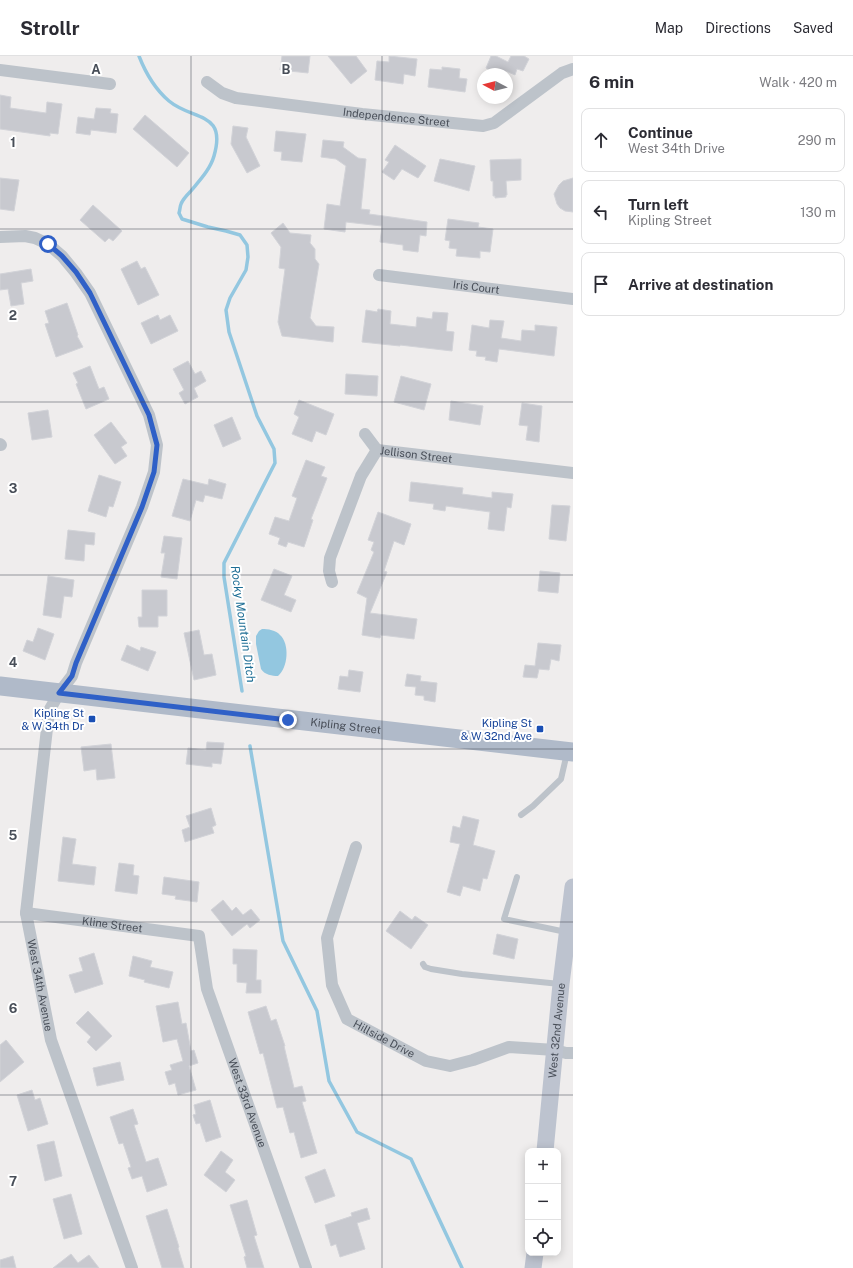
<!DOCTYPE html>
<html lang="en">
<head>
<meta charset="utf-8">
<style>
	body { margin:0; font-family:"Public Sans",sans-serif; background:#f2f2f3; color:#2b2b33 }
	.controls { position:absolute; right:12px; bottom:12px; display:grid; overflow:hidden; border-radius:8px; box-shadow:0 2px 10px #0003 }
	.controls button { width:36px; height:36px; display:grid; place-items:center; padding:0; border:0; border-bottom:1px solid #e1e1e2; background:#fff; color:#2b2b33; font:20px sans-serif }
	.compass { position:absolute; left:477px; top:12px; width:36px; height:36px; border-radius:50%; background:#fff; box-shadow:0 2px 10px #0003; rotate:277deg }
	.stop { position:absolute; width:12px; height:12px; margin:-9px; border:3px solid #2f60c7; border-radius:50%; background:#fff }
	.stop.end { background:#2f60c7; border-color:#fff; box-shadow:0 1px 4px #0008 }
	.list { margin:0; padding:0; list-style:none }
	h2 { display:flex; justify-content:space-between; align-items:center; height:52px; margin:0; padding:0 16px; font-size:17px }
	h2 small { font-size:13px; font-weight:400; color:#7c7c81 }
	.list li { display:grid; grid-template-columns:26px 1fr auto; gap:12px; align-items:center; box-sizing:border-box; height:64px; margin:0 8px 8px; padding:0 8px; border:1px solid #e1e1e2; border-radius:8px }
	.list b { display:block; font-size:15px; white-space:nowrap }
	.list p { margin:0; font-size:13px; white-space:nowrap; color:#7c7c81 }
	.list em { font-size:13px; font-style:normal; color:#7c7c81 }
	.icon { flex:none; width:22px; height:22px; fill:none; stroke:currentColor; stroke-width:2; stroke-linecap:round; stroke-linejoin:round }
	.map { position:relative; flex:none; width:573px; height:1212px; overflow:hidden }
	header { display:flex; align-items:center; gap:24px; box-sizing:border-box; height:56px; padding:0 20px; background:#fff; border-bottom:1px solid #e1e1e2 }
	header strong { font-size:19px }
	nav { display:flex; gap:22px; margin-inline-start:auto; font-size:14px }
	main { display:flex }
	aside { flex:1; background:#fff }
	.map>svg:first-child { display:block }
</style>
</head>
<body>
<header>
<strong>Strollr</strong>
<nav><a>Map</a><a>Directions</a><a>Saved</a></nav>
</header>
<main>
<div class="map">
<svg width="573" height="1212" viewBox="0 0 573 1212">
	<rect width="100%" height="100%" fill="#efeded"/>
	<path fill="#93c7e0" d="M262,573C268,573 276,574 280,579C290,588 288,612 278,620C272,620 265,619 261,613L256,588V580L259,575Z"/>
	<g fill="none" stroke-linecap="round" stroke-linejoin="round">
		<g stroke="#93c7e0" stroke-width="3.5">
			<path d="M139,0C146,18 155,33 169,45C193,65 227,55 214,100C210,114 199,125 190,136C187,139 183,143 181,148C180,150 180,154 179,157L182,163L208,171L226,175L240,179L247,189L248,201L246,214L230,242L226,254L229,276L257,360L274,393L275,407L224,507V521L242,635"/>
			<path d="M250,690L283,885L317,955L329,1025L357,1076L411,1103L462,1212"/>
		</g>
	</g>
	<g fill="#c8c9cf" stroke="#d2d3d8">
		<path d="M282,0H310L308,17L280,14Z"/>
		<path d="M328,0H356L367,15L351,28Z"/>
		<path d="M389,0L417,3L415,20L404,18L403,28L375,24L377,5L389,6Z"/>
		<path d="M491,0H496L508,6L511,0H524L529,3L523,15L517,13L515,19L506,15L505,18H491L492,16L486,12Z"/>
		<path d="M442,11L460,13L459,22L467,23L465,36L428,31L430,13L442,14Z"/>
		<path d="M0,39L11,41L10,52L46,57L47,46L62,48L58,78L50,77V80L0,73Z"/>
		<path d="M96,52L111,53L110,57L118,58L116,77L91,74L90,79L76,77L78,61L94,63Z"/>
		<path d="M145,59L189,97L177,111L133,73Z"/>
		<path d="M233,70L248,72L246,81L260,110L247,117L231,88Z"/>
		<path d="M276,75L306,78L302,106L281,104L282,96L274,95Z"/>
		<path d="M323,84L344,86L343,91L358,102L366,103L361,153L370,154L369,158L427,166L426,180L420,179L418,196L403,194V189L380,186L382,170L346,166L345,176L324,173L327,148L340,150L346,110L336,103L321,101Z"/>
		<path d="M395,89L426,110L418,122L402,113L394,124L382,116L389,106L385,104Z"/>
		<path d="M440,103L475,110L469,135L434,125Z"/>
		<path d="M521,103V124L506,125L507,139H506V141L495,142V140H493V125H491L490,104Z"/>
		<path d="M0,122L19,124L14,155L0,153Z"/>
		<path d="M573,122V156L565,155L560,152L557,148L554,138L559,129L563,125Z"/>
		<path d="M93,149L122,175L113,185L109,182L105,186L80,164Z"/>
		<path d="M448,163L479,167L478,171L493,173L490,196L480,195V202L456,200L457,193L449,192L450,185L445,184Z"/>
		<path d="M283,167L290,177L311,179L310,187L315,193V203L319,208L310,262L316,270L334,271L333,286L282,280L278,266L285,213L279,212L281,191L271,177Z"/>
		<path d="M137,205L141,213L145,211L159,239L138,249L121,213Z"/>
		<path d="M31,213L33,225L21,227L24,248L11,250L8,233L0,234V218Z"/>
		<path d="M67,247L78,279L77,280L83,291L56,301L45,268L49,267L45,255Z"/>
		<path d="M378,253L391,255L390,268L416,271L417,261L432,263L433,256L448,257L446,275L454,276L452,295L400,289V290L362,286L366,254L377,256Z"/>
		<path d="M158,259L160,264L170,259L178,275L151,288L141,267Z"/>
		<path d="M490,264L504,265L501,282L521,285L522,274L535,275V269L557,271L554,300L499,293L497,306L485,304L486,301L476,300L477,295L469,294L472,269L489,272Z"/>
		<path d="M188,305L195,318L201,315L206,325L194,332L198,341L185,348L179,337L184,334L173,313Z"/>
		<path d="M90,310L99,333L104,331L109,343L86,353L76,328L78,327L73,317Z"/>
		<path d="M346,318L378,320L377,340L345,338Z"/>
		<path d="M401,320L431,328L424,354L394,346Z"/>
		<path d="M299,344L334,358L326,379L316,375L312,386L292,378L299,361L294,358Z"/>
		<path d="M451,345L483,350L480,369L449,364Z"/>
		<path d="M522,347L542,350L539,386L526,384L528,370L519,369Z"/>
		<path d="M48,354L52,381L32,384L28,357Z"/>
		<path d="M232,361L241,383L223,391L214,369Z"/>
		<path d="M111,366L127,387L121,391L127,400L115,408L94,379Z"/>
		<path d="M306,404L325,411L321,420L327,422L311,463L313,464L304,491L288,486L286,491L278,488L280,482L269,478L275,461L289,465L297,442L292,440Z"/>
		<path d="M99,419L121,426L113,451L109,450L106,461L88,455Z"/>
		<path d="M183,423L208,429L209,423L226,428L222,443L205,439L203,446L196,444L190,465L172,460Z"/>
		<path d="M411,426L463,432L462,438L492,442V436L513,438L511,452L507,451L504,475L488,473L490,456L446,450L445,455L433,453L434,448L409,445Z"/>
		<path d="M552,449L570,450L566,485L549,483Z"/>
		<path d="M378,456L411,468L404,489L394,485L384,515L387,516L370,557L417,563L414,583L381,579L380,582L362,579L367,542L357,537L374,496L371,494L374,486L368,484Z"/>
		<path d="M68,474L95,477L94,489L85,488L84,505L65,503Z"/>
		<path d="M164,480L182,482L177,523L161,521L165,497H161Z"/>
		<path d="M274,513L292,520L284,539L296,544L291,556L261,544Z"/>
		<path d="M540,515L560,517L558,537L538,535Z"/>
		<path d="M48,520L74,524L72,541L64,540L61,562L43,559Z"/>
		<path d="M142,534H167V560H158V571H139L138,561H142Z"/>
		<path d="M38,572L54,578L45,604L23,595L27,584L33,586Z"/>
		<path d="M199,574L204,599L212,598L216,619L194,624L184,577Z"/>
		<path d="M538,587L561,589L559,605L551,603L549,614L539,613L537,622L523,621L525,609L535,610Z"/>
		<path d="M127,589L140,595L141,591L156,596L148,615L121,604Z"/>
		<path d="M349,614L363,616L360,636L338,633L340,620L348,621Z"/>
		<path d="M407,618L421,620L420,625L437,627L435,646L424,644V640L415,639L416,631L405,630Z"/>
		<path d="M207,686L224,687L221,708L212,707V711L186,708L188,692L206,694Z"/>
		<path d="M111,688L115,722L97,724L96,713L84,715L81,691Z"/>
		<path d="M211,752L216,769L212,771L214,777L185,786L182,774L190,771L186,760Z"/>
		<path d="M463,760L479,764L473,789L495,795L487,823L483,822L480,835L463,830L460,840L447,836L460,788L450,786L453,770L460,772Z"/>
		<path d="M63,781L76,783L72,808L96,811L94,829L58,825Z"/>
		<path d="M119,807L134,809L133,819L139,820L137,838L115,835Z"/>
		<path d="M164,821L199,826L197,846L175,843L176,840L162,838Z"/>
		<path d="M223,844L232,855L236,851L243,859L251,853L260,864L250,872L247,868L232,880L211,854Z"/>
		<path d="M400,855L412,864L415,860L428,869L411,893L386,875Z"/>
		<path d="M497,878L518,883L514,903L493,898Z"/>
		<path d="M233,893L257,894L256,924H261V937H246L247,927L237,926V908H233Z"/>
		<path d="M94,897L103,928L75,937L69,919L83,915L79,902Z"/>
		<path d="M133,900L152,905L150,911L173,916L169,932L144,926L145,924L129,920Z"/>
		<path d="M178,946L182,968L186,967L191,995L194,994L198,1007L189,1010L196,1034L178,1039L175,1027L169,1029L165,1016L172,1014L170,1009L183,1005L177,983L163,986L156,950Z"/>
		<path d="M266,950L271,965L276,963L285,990H284L294,1032L302,1030L306,1045L302,1046L317,1097L301,1102L294,1076L290,1077L283,1051L277,1052L263,997L260,998L248,956Z"/>
		<path d="M88,955L112,980L96,995L87,986L91,981L76,967Z"/>
		<path d="M6,984L24,1006L0,1026V989Z"/>
		<path d="M120,1006L124,1024L97,1030L93,1012Z"/>
		<path d="M32,1034L35,1044L40,1042L48,1068L28,1075L17,1039Z"/>
		<path d="M210,1044L221,1081L206,1086L200,1067L196,1068L193,1059L196,1058L194,1049Z"/>
		<path d="M133,1053L138,1068L134,1069L146,1106L158,1102L167,1129L147,1136L142,1120L132,1123L128,1112L131,1111L123,1087L119,1088L110,1061Z"/>
		<path d="M54,1085L62,1120L45,1125L37,1089Z"/>
		<path d="M221,1095L233,1104L225,1116L235,1124L226,1136L204,1119Z"/>
		<path d="M325,1113L335,1140L315,1147L305,1121Z"/>
		<path d="M71,1138L82,1178L64,1183L53,1143Z"/>
		<path d="M247,1144L257,1179L254,1180L264,1212H247L244,1201L246,1200L230,1149Z"/>
		<path d="M367,1152L370,1163L357,1167L365,1193L340,1201L336,1188L331,1190L325,1169L352,1160L351,1157Z"/>
		<path d="M167,1153L179,1191L178,1192L184,1212H162L146,1160Z"/>
		<path d="M71,1198L78,1207L89,1199L99,1212H53Z"/>
		<path d="M13,1200L16,1212H0V1204Z"/>
	</g>
	<g fill="none" stroke-linecap="round" stroke-linejoin="round">
		<g stroke="#bdc3ca" stroke-width="6">
			<path d="M521,759L533,750L561,723L567,697"/>
			<path d="M517,821L504,863L566,876"/>
			<path d="M423,908L425,911L431,913L462,918L560,928"/>
		</g>
		<g stroke="#bdc3ca" stroke-width="12">
			<path d="M0,14L110,28"/>
			<path id="s1" d="M207,26L222,37L236,42L362,58L483,70L494,67L562,17L573,13"/>
			<path id="s2" d="M0,181L25,180L35,182L48,188L62,200L76,217L90,237L149,359L157,389L154,416L142,451L76,607L72,620L59,637L49,655L26,857L51,984L132,1212"/>
			<path id="s3" d="M379,219L573,243"/>
			<path d="M365,378L377,394"/>
			<path d="M0,388L1,389"/>
			<path id="s4" d="M332,526L329,515L330,502L361,420L377,394L573,417"/>
			<path id="s5" d="M356,791L327,882L332,929L347,963L426,1005L450,1010L473,1004L509,991L555,994L566,997H573"/>
			<path id="s6" d="M26,857L199,880L207,933L306,1212"/>
		</g>
		<g stroke="#bdc3cf" stroke-width="17">
			<path id="s7" d="M545,1095L561,928L573,831"/>
			<path d="M533,1212L535,1197"/>
		</g>
		<path stroke="#b0bac9" stroke-width="19" id="s8" d="M0,630L573,696"/>
	</g>
	<g fill="none" stroke-linecap="round" stroke-linejoin="round">
		<path stroke="#2f60c7" stroke-width="5" d="M48,188L62,200L76,216L90,237L149,359L157,389L154,416L142,451L76,607L72,620L59,637L288,664"/>
	</g>
	<path fill="none" stroke="#484e58" stroke-width="1" stroke-opacity="0.55" d="M191,0V1212M382,0V1212M0,173H573M0,346H573M0,519H573M0,693H573M0,866H573M0,1039H573"/>
	<g fill="#1a4fb4" stroke="#fff" stroke-width="1.5">
		<rect x="88" y="659" width="8" height="8" rx="2"/>
		<rect x="536" y="669" width="8" height="8" rx="2"/>
	</g>
	<g text-anchor="middle" stroke-width="4" stroke-linejoin="round" paint-order="stroke">
		<g font-size="11" fill="#484e58" stroke="#fff">
			<text dy="4" stroke="none"><textPath href="#s1" startOffset="195">Independence Street</textPath></text>
			<text dy="4" stroke="none"><textPath href="#s3" startOffset="98">Iris Court</textPath></text>
			<text dy="4" stroke="none"><textPath href="#s4" startOffset="182">Jellison Street</textPath></text>
			<text dy="4" stroke="none"><textPath href="#s8" startOffset="348">Kipling Street</textPath></text>
			<text dy="4" stroke="none"><textPath href="#s6" startOffset="87">Kline Street</textPath></text>
			<text dy="4" stroke="none"><textPath href="#s2" startOffset="847">West 34th Avenue</textPath></text>
			<text dy="4" stroke="none"><textPath href="#s7" startOffset="121">West 32nd Avenue</textPath></text>
			<text dy="4" stroke="none"><textPath href="#s5" startOffset="222">Hillside Drive</textPath></text>
			<text dy="4" stroke="none"><textPath href="#s6" startOffset="349">West 33rd Avenue</textPath></text>
		</g>
		<g font-size="11" fill="#164399" stroke="#fff" text-anchor="end">
			<text x="84" y="661">Kipling St<tspan x="84" dy="13">&amp; W 34th Dr</tspan></text>
			<text x="532" y="671">Kipling St<tspan x="532" dy="13">&amp; W 32nd Ave</tspan></text>
		</g>
		<g font-size="12" font-style="italic" fill="#1e6e95" stroke="#fff">
			<text transform="translate(243 568) rotate(82)" y="4">Rocky Mountain Ditch</text>
		</g>
	</g>
	<g font-size="13" text-anchor="middle" font-weight="bold" fill="#484e58" stroke="#fff" stroke-width="4" stroke-linejoin="round" paint-order="stroke">
		<text x="96" y="18">A</text>
		<text x="286" y="18">B</text>
		<text x="13" y="91">1</text>
		<text x="13" y="264">2</text>
		<text x="13" y="437">3</text>
		<text x="13" y="611">4</text>
		<text x="13" y="784">5</text>
		<text x="13" y="957">6</text>
		<text x="13" y="1130">7</text>
	</g>
</svg>
<div class="controls">
<button>+</button>
<button>−</button>
<button><svg class="icon" aria-label="locate" viewBox="0 0 24 24"><circle cx="12" cy="12" r="6"/><path d="M12 2v4M12 18v4M2 12h4M18 12h4"/></svg></button>
</div>
<svg class="compass" viewBox="-18 -18 36 36"><path d="M0-13l5 13h-10z" fill="#e53935"/><path d="M0 13l5-13h-10z" fill="#7c7c81"/></svg>
<div class="stop" style="left:48px;top:188px"></div>
<div class="stop end" style="left:288px;top:664px"></div>
</div>
<aside>
<h2>6 min<small>Walk · 420 m</small></h2>
<ul class="list">
<li><svg class="icon" aria-label="ahead" viewBox="0 0 24 24"><path d="M12 20V5M6 11l6-6 6 6"/></svg><div><b>Continue</b><p>West 34th Drive</p></div><em>290 m</em></li>
<li><svg class="icon" aria-label="left" viewBox="0 0 24 24"><path d="M17 20v-9H6M10 6l-5 5 5 5"/></svg><div><b>Turn left</b><p>Kipling Street</p></div><em>130 m</em></li>
<li><svg class="icon" aria-label="arrive" viewBox="0 0 24 24"><path d="M6 21V4h12l-3 4 3 4H6"/></svg><div><b>Arrive at destination</b></div></li>
</ul>
</aside>
</main>
</body>
</html>
